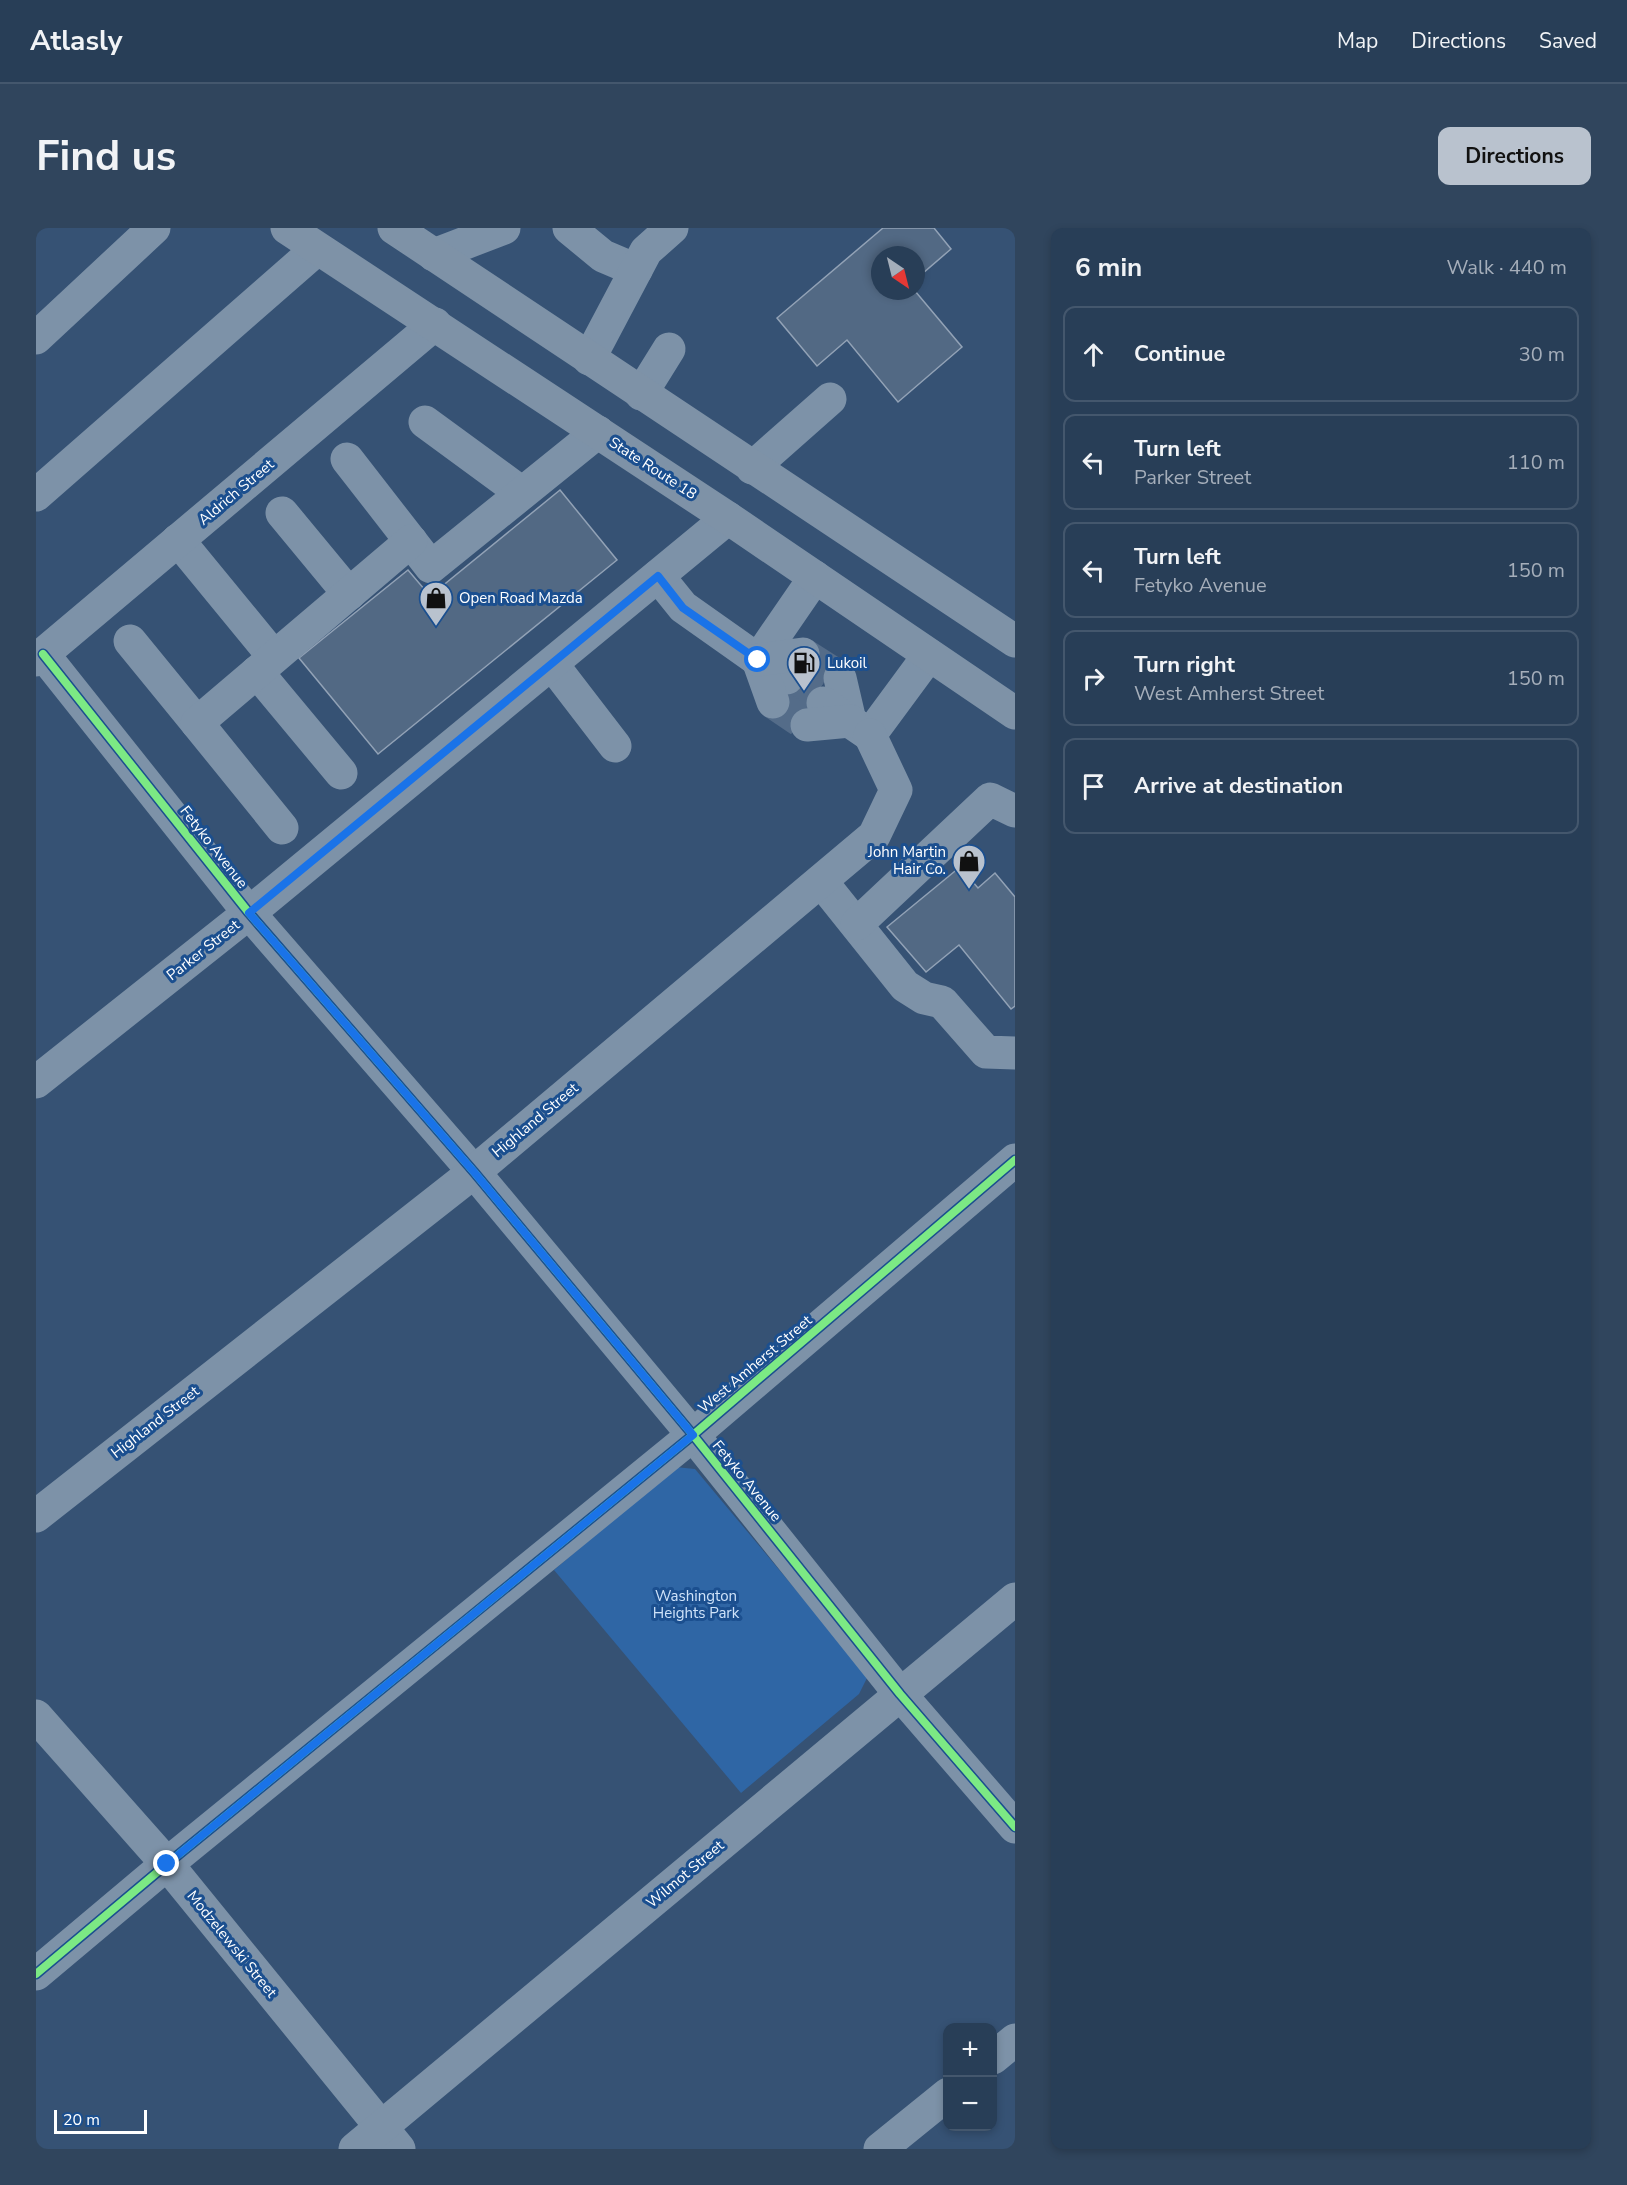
<!DOCTYPE html>
<html lang="en">
<head>
<meta charset="utf-8">
<style>
	body { margin:0; font-family:"Nunito Sans",sans-serif; background:#30455d; color:#f1f3f6 }
	.controls { position:absolute; right:18px; bottom:18px; display:grid; overflow:hidden; border-radius:12px; box-shadow:0 3px 9px #0003 }
	.controls button { width:54px; height:54px; display:grid; place-items:center; padding:0; border:0; border-bottom:2px solid #44576d; background:#283e57; color:#f1f3f6; font:30px sans-serif }
	.compass { position:absolute; left:835px; top:18px; width:54px; height:54px; border-radius:50%; background:#283e57; box-shadow:0 3px 9px #0003; rotate:145deg }
	.scale { position:absolute; left:18px; bottom:15px; width:93px; box-sizing:border-box; padding-left:6px; border:3px solid #fff; border-top:0; font-size:16px; line-height:21px; white-space:nowrap; color:#fff; -webkit-text-stroke:4px #1b4f8f; paint-order:stroke }
	.stop { position:absolute; width:18px; height:18px; margin:-14px; border:4px solid #1a73e8; border-radius:50%; background:#fff }
	.stop.end { background:#1a73e8; border-color:#fff; box-shadow:0 2px 6px #0008 }
	.list { margin:0; padding:0; list-style:none }
	h2 { display:flex; justify-content:space-between; align-items:center; height:78px; margin:0; padding:0 24px; font-size:26px }
	h2 small { font-size:20px; font-weight:400; color:#a5aeba }
	.list li { display:grid; grid-template-columns:39px 1fr auto; gap:18px; align-items:center; box-sizing:border-box; height:96px; margin:0 12px 12px; padding:0 12px; border:2px solid #44576d; border-radius:12px }
	.list b { display:block; font-size:22px; white-space:nowrap }
	.list p { margin:0; font-size:20px; white-space:nowrap; color:#a5aeba }
	.list em { font-size:20px; font-style:normal; color:#a5aeba }
	.icon { flex:none; width:33px; height:33px; fill:none; stroke:currentColor; stroke-width:2; stroke-linecap:round; stroke-linejoin:round }
	.map { position:relative; flex:none; width:979px; height:1921px; overflow:hidden; border-radius:12px }
	header { display:flex; align-items:center; gap:36px; box-sizing:border-box; height:84px; padding:0 30px; background:#283e57; border-bottom:2px solid #44576d }
	header strong { font-size:28px }
	nav { display:flex; gap:33px; margin-inline-start:auto; font-size:21px }
	.intro { display:flex; align-items:center; justify-content:space-between; box-sizing:border-box; height:144px; padding:0 36px }
	h1 { margin:0; font-size:42px }
	.button { padding:15px 27px; border-radius:12px; background:#b9c2ce; color:#111; font-size:21px; font-weight:700 }
	main { display:flex; gap:36px; padding:0 36px }
	aside { flex:1; background:#283e57; border-radius:12px; box-shadow:0 3px 9px #0003 }
	.map>svg:first-child { display:block }
</style>
</head>
<body>
<header>
<strong>Atlasly</strong>
<nav><a>Map</a><a>Directions</a><a>Saved</a></nav>
</header>
<div class="intro"><h1>Find us</h1><a class="button">Directions</a></div>
<main>
<div class="map">
<svg width="979" height="1921" viewBox="0 0 979 1921">
	<rect width="100%" height="100%" fill="#365274"/>
	<path fill="#2f66a5" d="M639,1239L659,1241L832,1448L823,1466L705,1565L518,1342Z"/>
	<g fill="#526984" stroke="#92a2b6" stroke-width="1.5">
		<path d="M847,0H898L915,21L880,51V27H844V63H879L926,119L862,174L811,112L781,138L741,90Z"/>
		<path d="M524,262L581,332L342,526L263,430L372,342L394,368Z"/>
		<path d="M924,639L942,660L959,645L979,669V778L975,781L923,717L890,744L851,699Z"/>
	</g>
	<g fill="none" stroke-linecap="round" stroke-linejoin="round">
		<g stroke="#546c89" stroke-width="33" stroke-dasharray="33 16" stroke-linecap="butt">
			<path d="M767,426L804,450"/>
			<path d="M751,450L787,475"/>
			<path d="M737,474L771,497"/>
		</g>
		<g stroke="#7d92a8" stroke-width="33">
			<path d="M533,0L567,28L600,42"/>
			<path d="M398,27L468,0"/>
			<path d="M0,110L118,0"/>
			<path d="M553,131L610,23L636,0"/>
			<path d="M605,166L633,121"/>
			<path d="M389,194L486,265"/>
			<path d="M311,231L395,339L562,204"/>
			<path d="M716,240L794,171"/>
			<path d="M0,267L281,21"/>
			<path d="M246,285L313,366"/>
			<path d="M142,312L238,429"/>
			<path d="M622,348L647,379L722,432L751,450"/>
			<path d="M94,413L161,495"/>
			<path d="M7,426L213,685L438,944L657,1207L864,1466L979,1599"/>
			<path d="M0,432L399,96"/>
			<path d="M722,432L779,349"/>
			<path d="M722,432L737,474"/>
			<path d="M722,432L767,426"/>
			<path d="M516,436L579,518"/>
			<path d="M221,444L305,545"/>
			<path d="M804,450L814,493"/>
			<path d="M787,475L834,507L893,427"/>
			<path d="M771,497L814,493"/>
			<path d="M246,600L161,495L375,313"/>
			<path d="M785,653L869,758L888,770L906,774L950,824L979,825"/>
			<path d="M821,696L954,571L979,583"/>
			<path d="M0,854L213,685L692,290"/>
			<path d="M0,1288L438,944L838,608L860,562L834,507"/>
			<path d="M0,1488L131,1636L363,1921"/>
			<path d="M0,1746L131,1636L657,1207L979,932"/>
			<path d="M957,1830L979,1812"/>
			<path d="M319,1921L979,1371"/>
			<path d="M844,1921L912,1866"/>
		</g>
		<g stroke="#7e92a7" stroke-width="33">
			<path d="M251,0L692,290L979,485"/>
			<path d="M358,0L979,413"/>
		</g>
		<g stroke="#1b4f8f" stroke-width="11">
			<g id="cycleway">
				<path d="M7,426L213,685L438,944L657,1207L864,1466L979,1599"/>
				<path d="M0,1746L131,1636L657,1207L979,932"/>
			</g>
		</g>
		<use href="#cycleway" stroke="#7ce984" stroke-width="8"/>
	</g>
	<g fill="none" stroke-linecap="round" stroke-linejoin="round">
		<path stroke="#1a73e8" stroke-width="8" d="M131,1636L657,1207L438,944L213,685L622,348L647,380L722,432"/>
	</g>
	<defs>
		<g id="shop-pin" transform="scale(1.725)"><path d="M0 17L-7.5 6A9.5 9.5 0 1 1 7.5 6Z" fill="#b9c2ce" stroke="#1b4f8f"/><path d="M-5-2.5h2.3a2.7 3.5 0 0 1 5.4 0H5L5.5 6h-11ZM-1.5-2.5h3a1.5 2.3 0 0 0-3 0Z" fill="#111"/></g>
		<g id="fuel-pin" transform="scale(1.725)"><path d="M0 17L-7.5 6A9.5 9.5 0 1 1 7.5 6Z" fill="#b9c2ce" stroke="#1b4f8f"/><path d="M-5.5-6h7V0h2V4h1.3V-2.5L3-4.5l.8-.8L6-3V5H2.5V1h-1V6h-7ZM-4.2-4.7v3.2H.2V-4.7Z" fill="#111"/></g>
	</defs>
	<g fill-rule="evenodd">
		<use href="#shop-pin" x="400" y="370"/>
		<use href="#fuel-pin" x="768" y="435"/>
		<use href="#shop-pin" x="933" y="633"/>
	</g>
	<g text-anchor="middle" stroke-width="6" stroke-linejoin="round" paint-order="stroke">
		<g font-size="15" fill="#fff" stroke="#1b4f8f">
			<text transform="translate(617 240) rotate(33)" y="5">State Route 18</text>
			<text transform="translate(200 264) rotate(-40)" y="5">Aldrich Street</text>
			<text transform="translate(178 619) rotate(52)" y="5">Fetyko Avenue</text>
			<text transform="translate(167 722) rotate(-38)" y="5">Parker Street</text>
			<text transform="translate(499 892) rotate(-40)" y="5">Highland Street</text>
			<text transform="translate(719 1136) rotate(-40)" y="5">West Amherst Street</text>
			<text transform="translate(119 1194) rotate(-38)" y="5">Highland Street</text>
			<text transform="translate(711 1253) rotate(51)" y="5">Fetyko Avenue</text>
			<text transform="translate(649 1646) rotate(-40)" y="5">Wilmot Street</text>
			<text transform="translate(196 1716) rotate(51)" y="5">Modzelewski Street</text>
		</g>
		<g font-size="15" fill="#fff" stroke="#1b4f8f" text-anchor="start">
			<text x="423" y="375">Open Road Mazda</text>
			<text x="791" y="440">Lukoil</text>
			<text x="910" y="629" text-anchor="end">John Martin<tspan x="910" dy="17">Hair Co.</tspan></text>
		</g>
		<g font-size="15" fill="#cfe3fa" stroke="#1b4f8f">
			<text x="660" y="1373">Washington<tspan x="660" dy="17">Heights Park</tspan></text>
		</g>
	</g>
</svg>
<div class="controls">
<button>+</button>
<button>−</button>
</div>
<svg class="compass" viewBox="-18 -18 36 36"><path d="M0-13l5 13h-10z" fill="#e53935"/><path d="M0 13l5-13h-10z" fill="#a5aeba"/></svg>
<div class="scale">20 m</div>
<div class="stop" style="left:722px;top:432px"></div>
<div class="stop end" style="left:131px;top:1636px"></div>
</div>
<aside>
<h2>6 min<small>Walk · 440 m</small></h2>
<ul class="list">
<li><svg class="icon" aria-label="ahead" viewBox="0 0 24 24"><path d="M12 20V5M6 11l6-6 6 6"/></svg><div><b>Continue</b></div><em>30 m</em></li>
<li><svg class="icon" aria-label="left" viewBox="0 0 24 24"><path d="M17 20v-9H6M10 6l-5 5 5 5"/></svg><div><b>Turn left</b><p>Parker Street</p></div><em>110 m</em></li>
<li><svg class="icon" aria-label="left" viewBox="0 0 24 24"><path d="M17 20v-9H6M10 6l-5 5 5 5"/></svg><div><b>Turn left</b><p>Fetyko Avenue</p></div><em>150 m</em></li>
<li><svg class="icon" aria-label="right" viewBox="0 0 24 24"><path d="M7 20v-9h11M14 6l5 5-5 5"/></svg><div><b>Turn right</b><p>West Amherst Street</p></div><em>150 m</em></li>
<li><svg class="icon" aria-label="arrive" viewBox="0 0 24 24"><path d="M6 21V4h12l-3 4 3 4H6"/></svg><div><b>Arrive at destination</b></div></li>
</ul>
</aside>
</main>
</body>
</html>
